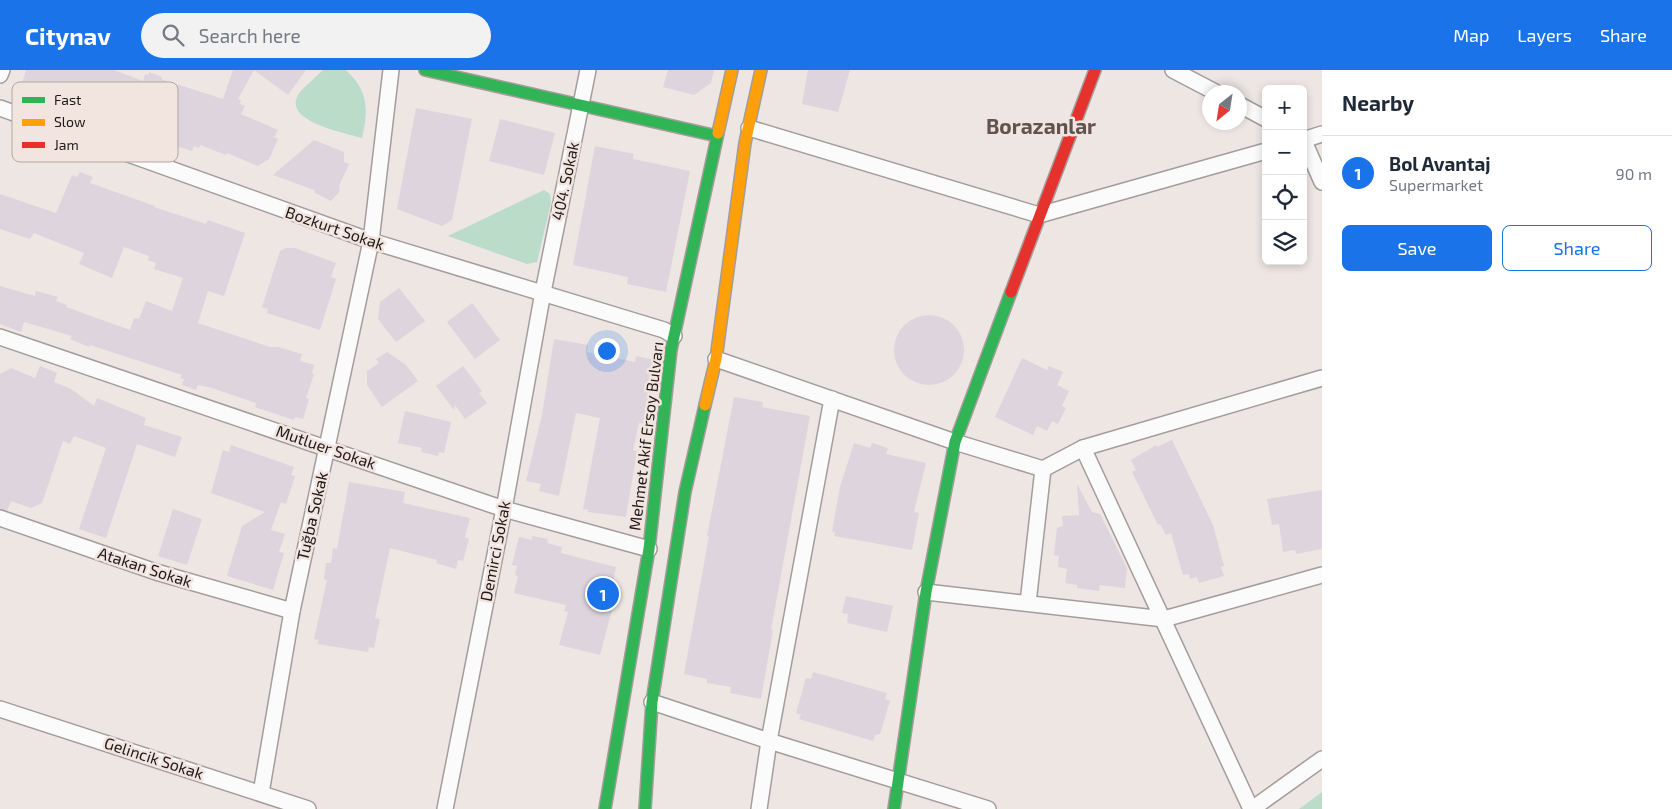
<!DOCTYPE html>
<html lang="en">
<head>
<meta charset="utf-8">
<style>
	body { margin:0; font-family:"Exo 2",sans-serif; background:#f2f2f3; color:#1f2937 }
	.controls { position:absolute; right:15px; top:15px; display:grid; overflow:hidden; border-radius:8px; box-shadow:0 2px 8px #0003 }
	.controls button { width:45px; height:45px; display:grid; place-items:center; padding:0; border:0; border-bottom:1px solid #e0e1e3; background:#fff; color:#1f2937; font:25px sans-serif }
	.compass { position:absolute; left:1202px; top:15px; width:45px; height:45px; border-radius:50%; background:#fff; box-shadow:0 2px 8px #0003; rotate:210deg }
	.you { position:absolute; left:606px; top:280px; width:18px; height:18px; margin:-12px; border:4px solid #fff; border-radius:50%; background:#1a73e8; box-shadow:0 0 0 8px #1a73e833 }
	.badge { display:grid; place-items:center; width:32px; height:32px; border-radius:50%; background:#1a73e8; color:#fff; font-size:16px; font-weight:700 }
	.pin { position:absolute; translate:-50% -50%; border:2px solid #fff; box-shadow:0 1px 5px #0006 }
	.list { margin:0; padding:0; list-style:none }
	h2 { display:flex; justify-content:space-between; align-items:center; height:65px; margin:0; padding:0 20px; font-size:21px }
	h2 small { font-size:16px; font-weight:400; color:#747a83 }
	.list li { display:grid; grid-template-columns:32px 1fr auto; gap:15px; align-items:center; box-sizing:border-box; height:75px; padding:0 20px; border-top:1px solid #e0e1e3 }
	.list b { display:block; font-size:19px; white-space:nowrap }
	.list p { margin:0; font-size:16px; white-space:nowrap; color:#747a83 }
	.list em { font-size:16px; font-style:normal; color:#747a83 }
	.actions { display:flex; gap:10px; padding:15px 20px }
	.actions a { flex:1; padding:11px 0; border:1px solid #1a73e8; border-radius:8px; text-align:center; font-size:18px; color:#1a73e8 }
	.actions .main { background:#1a73e8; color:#fff }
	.icon { flex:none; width:28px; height:28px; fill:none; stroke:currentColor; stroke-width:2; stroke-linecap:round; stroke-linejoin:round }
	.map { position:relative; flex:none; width:1322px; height:739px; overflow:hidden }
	header { display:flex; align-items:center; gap:30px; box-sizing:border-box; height:70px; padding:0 25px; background:#1a73e8; color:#fff }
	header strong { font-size:24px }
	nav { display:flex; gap:28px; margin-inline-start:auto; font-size:18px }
	.search { width:350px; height:45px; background:#f2f2f3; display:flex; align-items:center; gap:12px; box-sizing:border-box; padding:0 18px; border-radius:28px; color:#747a83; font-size:19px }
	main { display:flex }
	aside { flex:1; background:#fff }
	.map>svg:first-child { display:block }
</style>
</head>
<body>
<header>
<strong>Citynav</strong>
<div class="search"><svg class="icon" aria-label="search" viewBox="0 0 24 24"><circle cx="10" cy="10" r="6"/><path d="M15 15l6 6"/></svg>Search here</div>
<nav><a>Map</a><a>Layers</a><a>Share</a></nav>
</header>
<main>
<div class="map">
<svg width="1322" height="739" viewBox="0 0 1322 739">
	<rect width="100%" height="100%" fill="#eee6e3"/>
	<g fill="#bbdcc9">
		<path d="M323,0H346C368,21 369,39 362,68C346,63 278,51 300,22C307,14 316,7 323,0Z"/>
		<path d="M544,120L550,124L551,133L537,192L527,194L448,166Z"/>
		<path d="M1322,722V739H1299Z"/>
	</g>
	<g fill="#ded4dd">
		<path d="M26,0H114L143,11L145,4L148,5L149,2L162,7L161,9L223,29L233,0H306L288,25L254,0L238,29L241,30L240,34L245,36L241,44L278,60L274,67L278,69L269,89L258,96L227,83L226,85L200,75L199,78L194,76L192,81L173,75L174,71L169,68L108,48L98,44L99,39L70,29L67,37L29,27L31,20L21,17Z"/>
		<path d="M668,0H714L711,13L694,25L663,17Z"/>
		<path d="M808,0H850L838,42L802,34Z"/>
		<path d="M416,38L472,49L452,150L442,156L397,139Z"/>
		<path d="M500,49L555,63L544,105L489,91Z"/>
		<path d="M314,70L344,82V92L349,94L339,116L340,121L331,131L315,123L314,120L273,105Z"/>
		<path d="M595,76L634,84L633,89L690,101L666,222L627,214L628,207L573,195Z"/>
		<path d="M80,102L93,107L90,113L155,136L154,137L206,154L208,150L245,163L224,226L208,221L198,253L270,277H278L302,284L300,291L314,295L312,303L314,304L306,328L309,329L303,349L295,347L294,350L255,337L256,333L212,318L198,315L196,320L182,315L184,309L180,308L182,305L90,275L89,277L70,269L72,266L24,252L21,262L0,254V216L35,226L36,221L58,227L56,231L67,235L66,237L130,260L134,248L139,249L146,231L172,241L183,208L154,199L156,193L148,190L149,186L124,177L112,208L79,194L84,183L34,163L30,169L0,159V124L56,143L72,105L77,107Z"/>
		<path d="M286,178H295L336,193L331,207L336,209L320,260L267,243L268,239L262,237L280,181Z"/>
		<path d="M399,218L425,251L396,272L378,249L380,232Z"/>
		<path d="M472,233L500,270L475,289L447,252Z"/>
		<circle cx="929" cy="280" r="35"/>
		<path d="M554,269L588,275L587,282L635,292L636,286L655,290L652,323L645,354L639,353L633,380L637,381L626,447L588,442L589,440L583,439L600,348L576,343L559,426L539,421L541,414L526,411L542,345Z"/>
		<path d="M387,282L406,295L418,311L382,337L367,315V301L379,293L376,289Z"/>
		<path d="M1022,288L1047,300L1049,296L1063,302L1057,315L1069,321L1062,336L1066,338L1058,354L1052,351L1047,361L1037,356L1033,365L995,347Z"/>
		<path d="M40,296L57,303L54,312L71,319L94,336L97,328L146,348L144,355L182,367L175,387L137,374L106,468L79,459L106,378L74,366L70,374L63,371L42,433L31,438L11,431L7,441L0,439V304L11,298L35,308Z"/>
		<path d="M463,296L482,321L479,323L487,333L465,349L455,335L454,340L436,316Z"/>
		<path d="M734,327L763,332L762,337L810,346L771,560H773L761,629L730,623L731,617L707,613V609L684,604L709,466H707Z"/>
		<path d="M405,341L451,352L444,383L439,382L438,386L421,382L422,378L398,373Z"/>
		<path d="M1172,370L1213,455L1224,496L1221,497L1224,506L1199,513L1197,507L1190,509L1189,504L1183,505L1171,463L1166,465L1160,454L1158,455L1132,402L1136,400L1131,390L1156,375L1157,377Z"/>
		<path d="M854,373L870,378L872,373L888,378L886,384L926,393L914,442L919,443L912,480L834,466L835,462H832L840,417Z"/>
		<path d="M231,375L294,397L291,405L295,406L286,434L281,432L271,460L285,464L279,482L284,483L273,520L227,506L242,456L265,442L211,423L223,380L229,382Z"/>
		<path d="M349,412L405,422L403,433L470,448L465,467L469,469L463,491L458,490L456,499L436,493L437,490L390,478L375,548L380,549L374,578L369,577L368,582L317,574L319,570L314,569L327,510L324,509L326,493H331L333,478L337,479Z"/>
		<path d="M1077,414L1092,442L1100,444L1127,498L1125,518L1100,515L1099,521L1077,518V515L1065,513L1067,499L1058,497L1059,486L1054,485L1057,458L1063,456L1062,446L1079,445Z"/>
		<path d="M1322,420V479L1296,484L1295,480L1283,482L1279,454L1272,455L1267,429Z"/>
		<path d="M173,439L202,449L187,495L158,486Z"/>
		<path d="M532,466L548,469L547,473L562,477L561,483L616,497L611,520L617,521L600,585L559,575L568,542L564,541L566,535L514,523L518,506L515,505L517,496L512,495L519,467L532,470Z"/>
		<path d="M846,526L893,536L887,562L847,553L848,544L842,543Z"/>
		<path d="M813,602L887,623L885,629L890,631L880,664L875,665L873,671L799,649L801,645L796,643L806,608L811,609Z"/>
	</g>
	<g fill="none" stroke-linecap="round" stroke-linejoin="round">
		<g stroke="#a39d9b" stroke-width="18">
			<g id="street">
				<path d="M1173,0L1215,22"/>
				<path d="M0,5L2,0"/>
				<path d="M1240,35L1266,49"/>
				<path d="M0,38L371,171L664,260L674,266"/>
				<path d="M749,58L1039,145L1266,81"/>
				<path d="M1303,69L1322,112"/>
				<path d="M1303,70L1322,64"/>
				<path d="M0,267L504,439L649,479"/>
				<path d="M716,289L955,372L1043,399L1083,378L1322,308"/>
				<path d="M1083,378L1251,739"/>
				<path d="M0,448L156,502L292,541"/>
				<path d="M926,522L1164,549L1322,505"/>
				<path d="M1028,533L1043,399"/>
				<path d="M652,632L769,671L988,739"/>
				<path d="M0,639L308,739"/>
				<path d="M261,723L292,541L371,171L391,0"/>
				<path d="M445,739L504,439L543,222L588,0"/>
				<path d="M759,739L769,671L832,329"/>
				<path d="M1252,739L1322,689"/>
			</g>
		</g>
		<g stroke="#a39d9b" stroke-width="14">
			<g id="fast">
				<path d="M425,0L717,66"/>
				<path d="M605,739L649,479L671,280L718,63"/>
				<path d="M645,739L652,632L685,422L705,335"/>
				<path d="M894,739L926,522L955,372L1011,222"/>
			</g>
		</g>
		<g stroke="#a39d9b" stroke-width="14">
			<g id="slow">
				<path d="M718,63L732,0"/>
				<path d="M705,335L716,289L745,73L761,0"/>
			</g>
		</g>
		<g stroke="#a39d9b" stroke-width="14">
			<path id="jam" d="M1011,222L1095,0"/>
		</g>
		<use href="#street" stroke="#fcfbfb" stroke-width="15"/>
		<use href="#fast" stroke="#30b455" stroke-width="11"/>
		<use href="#slow" stroke="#ff9f0a" stroke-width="11"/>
		<use href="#jam" stroke="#e5322d" stroke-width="11"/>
	</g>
	<g text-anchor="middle" stroke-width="5" stroke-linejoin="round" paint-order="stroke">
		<g font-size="16" fill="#1e1917" stroke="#f2e4df">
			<text transform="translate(565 111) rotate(-78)" y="6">404. Sokak</text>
			<text transform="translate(335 158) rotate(19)" y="6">Bozkurt Sokak</text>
			<text transform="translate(646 366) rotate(-83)" y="6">Mehmet Akif Ersoy Bulvarı</text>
			<text transform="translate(326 377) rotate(19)" y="6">Mutluer Sokak</text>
			<text transform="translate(312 446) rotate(-77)" y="6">Tuğba Sokak</text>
			<text transform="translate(495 481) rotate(-79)" y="6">Demirci Sokak</text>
			<text transform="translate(145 497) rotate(18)" y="6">Atakan Sokak</text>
			<text transform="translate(154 688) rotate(18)" y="6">Gelincik Sokak</text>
		</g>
		<g font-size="21" font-weight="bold" fill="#605450" stroke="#f2e4df">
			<text x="1041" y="64">Borazanlar</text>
		</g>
	</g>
	<rect x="12" y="12" width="166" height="80" rx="8" fill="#f2e4df" stroke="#b2a7a3" stroke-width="1"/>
	<rect x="22" y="27" width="23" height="6" fill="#30b455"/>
	<rect x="22" y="49" width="23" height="7" fill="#ff9f0a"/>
	<rect x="22" y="72" width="23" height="6" fill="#e5322d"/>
	<g font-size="14" fill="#1e1917">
		<text x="54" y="35">Fast</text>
		<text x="54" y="57">Slow</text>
		<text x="54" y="80">Jam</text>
	</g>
</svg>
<div class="controls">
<button>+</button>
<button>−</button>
<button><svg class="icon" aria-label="locate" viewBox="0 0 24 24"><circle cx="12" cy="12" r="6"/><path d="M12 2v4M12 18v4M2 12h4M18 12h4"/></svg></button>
<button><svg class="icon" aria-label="layers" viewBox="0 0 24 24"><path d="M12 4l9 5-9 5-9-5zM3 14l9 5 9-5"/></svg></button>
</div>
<svg class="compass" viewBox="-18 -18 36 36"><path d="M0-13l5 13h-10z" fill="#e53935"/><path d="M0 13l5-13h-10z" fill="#747a83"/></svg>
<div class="you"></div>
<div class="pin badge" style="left:603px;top:524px">1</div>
</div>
<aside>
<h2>Nearby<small></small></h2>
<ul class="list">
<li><span class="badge">1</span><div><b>Bol Avantaj</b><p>Supermarket</p></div><em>90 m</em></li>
</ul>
<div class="actions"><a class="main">Save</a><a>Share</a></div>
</aside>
</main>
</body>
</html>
